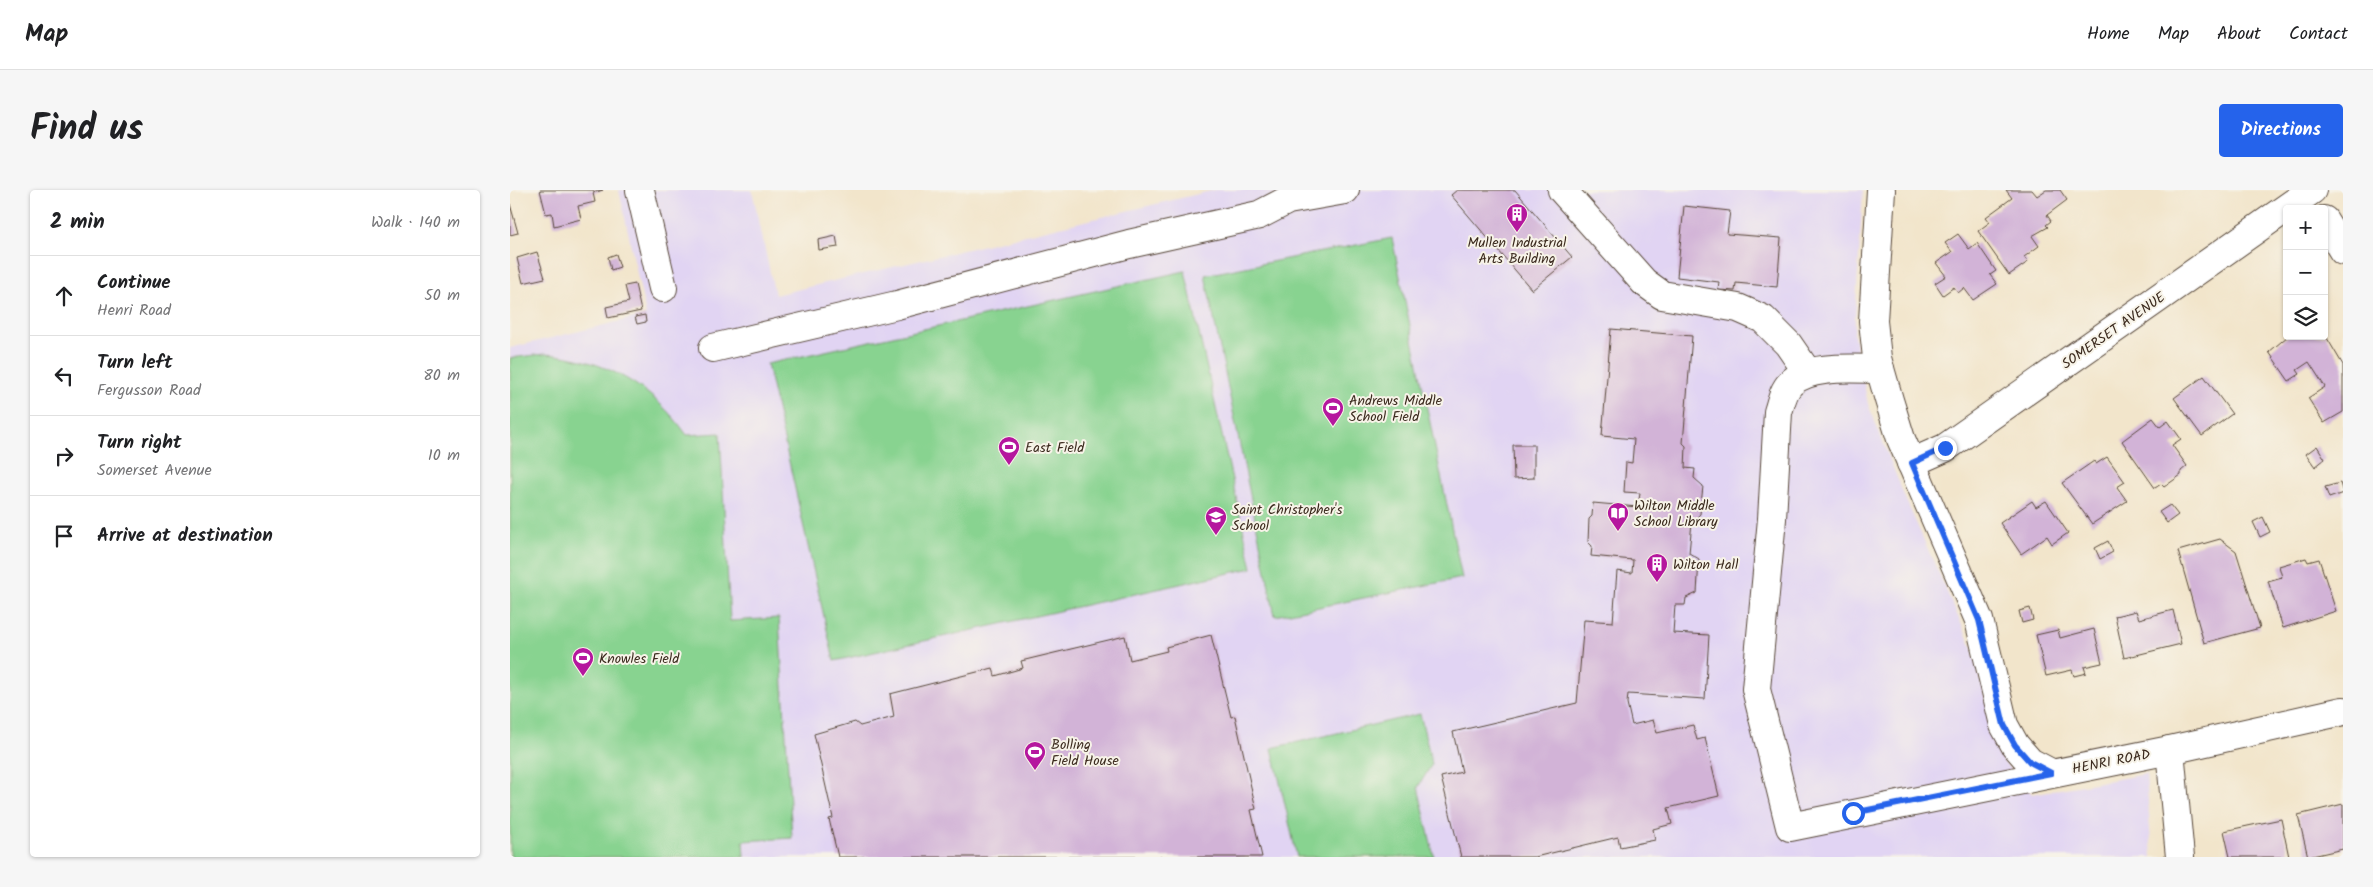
<!DOCTYPE html>
<html lang="en">
<head>
<meta charset="utf-8">
<style>
	body { margin:0; font-family:Kalam,sans-serif; background:#f6f6f6; color:#202124 }
	.controls { position:absolute; right:15px; top:15px; display:grid; overflow:hidden; border-radius:5px; box-shadow:0 1px 4px #0004 }
	.controls button { width:45px; height:45px; display:grid; place-items:center; padding:0; border:0; border-bottom:1px solid #e0e0e0; background:#fff; color:#202124; font:25px sans-serif }
	.stop { position:absolute; width:15px; height:15px; margin:-11px; border:4px solid #2563eb; border-radius:50%; background:#fff }
	.stop.end { background:#2563eb; border-color:#fff; box-shadow:0 1px 5px #0008 }
	.list { margin:0; padding:0; list-style:none }
	h2 { display:flex; justify-content:space-between; align-items:center; height:65px; margin:0; padding:0 20px; font-size:21px }
	h2 small { font-size:16px; font-weight:400; color:#757577 }
	.list li { display:grid; grid-template-columns:32px 1fr auto; gap:15px; align-items:center; box-sizing:border-box; height:80px; padding:0 20px; border-top:1px solid #e0e0e0 }
	.list b { display:block; font-size:19px; white-space:nowrap }
	.list p { margin:0; font-size:16px; white-space:nowrap; color:#757577 }
	.list em { font-size:16px; font-style:normal; color:#757577 }
	.icon { flex:none; width:28px; height:28px; fill:none; stroke:currentColor; stroke-width:2; stroke-linecap:round; stroke-linejoin:round }
	.map { position:relative; flex:none; width:1833px; height:667px; overflow:hidden; border-radius:5px }
	header { display:flex; align-items:center; gap:30px; box-sizing:border-box; height:70px; padding:0 25px; background:#fff; border-bottom:1px solid #e0e0e0 }
	header strong { font-size:24px }
	nav { display:flex; gap:28px; margin-inline-start:auto; font-size:18px }
	.intro { display:flex; align-items:center; justify-content:space-between; box-sizing:border-box; height:120px; padding:0 30px }
	h1 { margin:0; font-size:35px }
	.button { padding:12px 22px; border-radius:5px; background:#2563eb; color:#fff; font-size:18px; font-weight:700 }
	main { display:flex; gap:30px; padding:0 30px }
	aside { flex:1; background:#fff; border-radius:5px; box-shadow:0 1px 4px #0004 }
	.map>svg:first-child { display:block }
</style>
</head>
<body>
<header>
<strong>Map</strong>
<nav><a>Home</a><a>Map</a><a>About</a><a>Contact</a></nav>
</header>
<div class="intro"><h1>Find us</h1><a class="button">Directions</a></div>
<main>
<aside>
<h2>2 min<small>Walk · 140 m</small></h2>
<ul class="list">
<li><svg class="icon" aria-label="ahead" viewBox="0 0 24 24"><path d="M12 20V5M6 11l6-6 6 6"/></svg><div><b>Continue</b><p>Henri Road</p></div><em>50 m</em></li>
<li><svg class="icon" aria-label="left" viewBox="0 0 24 24"><path d="M17 20v-9H6M10 6l-5 5 5 5"/></svg><div><b>Turn left</b><p>Fergusson Road</p></div><em>80 m</em></li>
<li><svg class="icon" aria-label="right" viewBox="0 0 24 24"><path d="M7 20v-9h11M14 6l5 5-5 5"/></svg><div><b>Turn right</b><p>Somerset Avenue</p></div><em>10 m</em></li>
<li><svg class="icon" aria-label="arrive" viewBox="0 0 24 24"><path d="M6 21V4h12l-3 4 3 4H6"/></svg><div><b>Arrive at destination</b></div></li>
</ul>
</aside>
<div class="map">
<svg width="1833" height="667" viewBox="0 0 1833 667">
	<rect width="100%" height="100%" fill="#f7f3e8"/>
	<filter id="ink" filterUnits="userSpaceOnUse"><feTurbulence type="fractalNoise" baseFrequency=".02" numOctaves="2"/><feDisplacementMap in="SourceGraphic" scale="10" xChannelSelector="R" yChannelSelector="G"/><feConvolveMatrix kernelMatrix="1 2 1 2 8 2 1 2 1" color-interpolation-filters="sRGB"/></filter>
	<filter id="wash" filterUnits="userSpaceOnUse"><feTurbulence type="fractalNoise" baseFrequency=".0096" numOctaves="4" result="noise"/><feDisplacementMap in="SourceGraphic" scale="20" xChannelSelector="R" yChannelSelector="G"/><feGaussianBlur stdDeviation="1.12" result="paint"/><feColorMatrix in="noise" values="0 0 0 0 0 0 0 0 0 0 0 0 0 0 0 0 0 1.4 0 .05"/><feComposite in="paint" operator="in"/></filter>
	<g filter="url(#wash)">
		<rect width="100%" height="100%" fill="#f2e5cb"/>
		<path fill="#e1d4f3" d="M109,0H242L265,105L705,0H1353L1344,145L1358,214L1395,308L1463,460L1494,572L1522,604L1636,584L1642,667H0V158L136,125Z"/>
		<g fill="#88d390" stroke="#627e57">
			<path d="M882,48L952,388L765,426L695,85Z"/>
			<path d="M675,81L742,378L324,471L257,174Z"/>
			<path d="M35,164C94,168 143,197 177,245L210,243L220,431L269,428L282,648L233,651L234,667H0V168Z"/>
			<path d="M910,524L922,574L908,597L924,667H787L762,558Z"/>
		</g>
		<g id="blocks">
			<g fill="#d2b3d7">
				<path d="M30,0H93L83,3L85,12L68,16L71,29L44,36L42,23L36,24Z"/>
				<path d="M947,0H1005L1062,67L1022,100L941,5Z"/>
				<path d="M1496,0H1522L1527,6L1536,0H1550L1557,10L1537,25L1541,31L1536,35L1538,37L1522,46L1529,56L1514,67L1518,72L1499,85L1468,41L1480,32L1476,27L1502,8Z"/>
				<path d="M0,14L8,43L0,45Z"/>
				<path d="M1174,16L1220,21L1217,44L1271,48L1267,97L1226,93L1225,101L1208,100L1209,92L1167,87Z"/>
				<path d="M1448,44L1459,59L1467,53L1486,81L1480,85L1487,94L1463,110L1454,98L1448,103L1444,97L1433,105L1425,93L1436,86L1426,73L1442,62L1435,53Z"/>
				<path d="M326,46L328,57L309,60L308,50Z"/>
				<path d="M27,62L35,88L13,93L7,68Z"/>
				<path d="M106,64L110,77L101,80L98,67Z"/>
				<path d="M125,94L131,121L98,128L96,117L119,112L115,96Z"/>
				<path d="M135,125L136,132L127,134L125,127Z"/>
				<path d="M1101,139L1182,146L1173,253L1176,256L1175,278L1185,279L1184,288L1193,296L1190,324L1182,332L1179,363L1189,369L1187,403L1176,408L1175,415H1165L1163,443L1199,445L1195,509L1118,504L1117,513L1122,535L1143,530L1147,543L1183,535L1187,550L1195,548L1209,606L1158,618L1162,634L1143,639L1145,650L1110,657L1108,647L1025,667H951L931,587L952,582L943,542L1067,513L1074,430L1103,432L1107,381L1122,383L1123,370L1081,366L1082,356L1078,352L1079,329L1082,326L1083,313L1128,317L1130,303L1114,302L1116,272L1122,273L1124,249L1092,246Z"/>
				<path d="M1814,143L1833,175V222L1814,233L1798,208L1815,197L1799,172L1787,180L1790,184L1779,191L1759,162L1778,146H1814Z"/>
				<path d="M1694,186L1722,224L1692,246L1664,208Z"/>
				<path d="M1643,228L1650,237L1658,231L1671,249L1662,255L1677,276L1671,281V285L1654,297L1651,294L1645,298L1612,251Z"/>
				<path d="M1003,255H1024V288L1004,289Z"/>
				<path d="M1807,256L1815,269L1805,277L1796,264Z"/>
				<path d="M1597,267L1615,292L1607,297L1617,311L1582,334L1552,293L1584,271L1586,274Z"/>
				<path d="M1830,293L1833,303L1819,308L1815,297Z"/>
				<path d="M1522,311L1526,317L1536,311L1558,343L1542,354L1537,346L1511,364L1490,333Z"/>
				<path d="M1660,315L1668,325L1657,333L1649,322Z"/>
				<path d="M1753,327L1760,342L1750,347L1743,332Z"/>
				<path d="M1710,349L1726,361L1750,438L1694,453L1668,361Z"/>
				<path d="M1598,351L1603,362L1590,369L1585,358Z"/>
				<path d="M1796,368L1798,372L1809,369L1826,421L1773,438L1758,391L1772,387L1769,376Z"/>
				<path d="M1520,418L1523,430L1512,433L1509,421Z"/>
				<path d="M1663,420L1671,454L1614,468L1605,426L1626,421L1629,429Z"/>
				<path d="M1584,439L1592,473L1574,477L1576,483L1564,486L1562,480L1536,486L1526,445L1548,440L1550,448Z"/>
				<path d="M701,445L721,527L725,526L746,619L741,620L752,667H328L319,629L323,628L304,544L345,532L350,536L384,527L380,504L483,478L485,486L513,478L511,471L615,446L620,470L657,461L656,457Z"/>
				<path d="M1833,614V659L1798,667L1788,625Z"/>
				<path d="M1771,629L1779,667H1720L1714,641Z"/>
			</g>
		</g>
	</g>
	<g filter="url(#ink)">
		<use href="#blocks" fill-opacity="0" stroke="#564638" stroke-width="1"/>
		<g fill="none" stroke-linecap="round" stroke-linejoin="round">
			<g stroke="#564638" stroke-width="30">
				<g id="minor">
					<path d="M130,0L153,98"/>
					<path d="M1052,0L1134,92L1152,105L1228,118L1253,129L1278,154L1298,183"/>
					<path d="M1371,0L1363,131L1367,168L1379,210L1391,249L1469,430L1494,535L1505,555L1520,572L1541,583"/>
					<path d="M1814,30L1833,61"/>
					<path d="M203,158L387,115L619,54L749,25L778,10L835,0"/>
					<path d="M1370,179C1346,179 1298,174 1280,194C1273,201 1271,213 1268,222L1262,329L1246,499L1280,637L1660,560L1833,521"/>
					<path d="M1401,273L1435,258L1802,0"/>
					<path d="M1660,560L1670,667"/>
				</g>
			</g>
			<use href="#minor" stroke="#fff" stroke-width="28"/>
		</g>
	</g>
	<g fill="none" stroke-linecap="round" stroke-linejoin="round" filter="url(#ink)">
		<path stroke="#2563eb" stroke-width="6" d="M1343,623L1541,583L1520,572L1505,555L1494,535L1469,430L1402,273L1435,258"/>
	</g>
	<defs>
		<g id="building-pin" transform="scale(1.125)"><path d="M0 17L-7.5 6A9.5 9.5 0 1 1 7.5 6Z" fill="#b5179e" stroke="#f7f3e8"/><path d="M-4-6H4V6H1V3H-1V6H-4ZM-2.5-4.3h1.7v1.8h-1.7ZM.8-4.3h1.7v1.8H.8ZM-2.5-1h1.7V.8h-1.7ZM.8-1h1.7V.8H.8Z" fill="#fff"/></g>
		<g id="stadium-pin" transform="scale(1.125)"><path d="M0 17L-7.5 6A9.5 9.5 0 1 1 7.5 6Z" fill="#b5179e" stroke="#f7f3e8"/><path d="M0-5a6.5 5 0 1 0 0 10a6.5 5 0 1 0 0-10ZM-3.5-1.8h7v3.6h-7Z" fill="#fff"/></g>
		<g id="library-pin" transform="scale(1.125)"><path d="M0 17L-7.5 6A9.5 9.5 0 1 1 7.5 6Z" fill="#b5179e" stroke="#f7f3e8"/><path d="M-6-4Q-3-5.5-.7-3.5V5Q-3 3-6 4ZM6-4Q3-5.5 .7-3.5V5Q3 3 6 4Z" fill="#fff"/></g>
		<g id="school-pin" transform="scale(1.125)"><path d="M0 17L-7.5 6A9.5 9.5 0 1 1 7.5 6Z" fill="#b5179e" stroke="#f7f3e8"/><path d="M0-5L7-2L0 1L-7-2ZM-4 1L0 2.5L4 1V4Q0 6-4 4Z" fill="#fff"/></g>
	</defs>
	<g fill-rule="evenodd">
		<use href="#building-pin" x="1007" y="24"/>
		<use href="#stadium-pin" x="823" y="218"/>
		<use href="#stadium-pin" x="499" y="257"/>
		<use href="#library-pin" x="1108" y="323"/>
		<use href="#school-pin" x="706" y="327"/>
		<use href="#building-pin" x="1147" y="374"/>
		<use href="#stadium-pin" x="73" y="468"/>
		<use href="#stadium-pin" x="525" y="562"/>
	</g>
	<g text-anchor="middle" stroke-width="4" stroke-linejoin="round" paint-order="stroke">
		<g font-size="14" fill="#3b2a1e" stroke="#f7f3e8" text-anchor="start">
			<text x="1007" y="57" text-anchor="middle">Mullen Industrial<tspan x="1007" dy="16">Arts Building</tspan></text>
			<text x="839" y="215">Andrews Middle<tspan x="839" dy="16">School Field</tspan></text>
			<text x="515" y="262">East Field</text>
			<text x="1124" y="320">Wilton Middle<tspan x="1124" dy="16">School Library</tspan></text>
			<text x="722" y="324">Saint Christopher's<tspan x="722" dy="16">School</tspan></text>
			<text x="1163" y="379">Wilton Hall</text>
			<text x="89" y="473">Knowles Field</text>
			<text x="541" y="559">Bolling<tspan x="541" dy="16">Field House</tspan></text>
		</g>
		<g font-size="14" fill="#3b2a1e" stroke="#f7f3e8">
			<text transform="translate(1603 140) rotate(-35)" y="5">SOMERSET AVENUE</text>
			<text transform="translate(1601 571) rotate(-11)" y="5">HENRI ROAD</text>
		</g>
	</g>
</svg>
<div class="controls">
<button>+</button>
<button>−</button>
<button><svg class="icon" aria-label="layers" viewBox="0 0 24 24"><path d="M12 4l9 5-9 5-9-5zM3 14l9 5 9-5"/></svg></button>
</div>
<div class="stop" style="left:1343px;top:623px"></div>
<div class="stop end" style="left:1435px;top:258px"></div>
</div>
</main>
</body>
</html>
